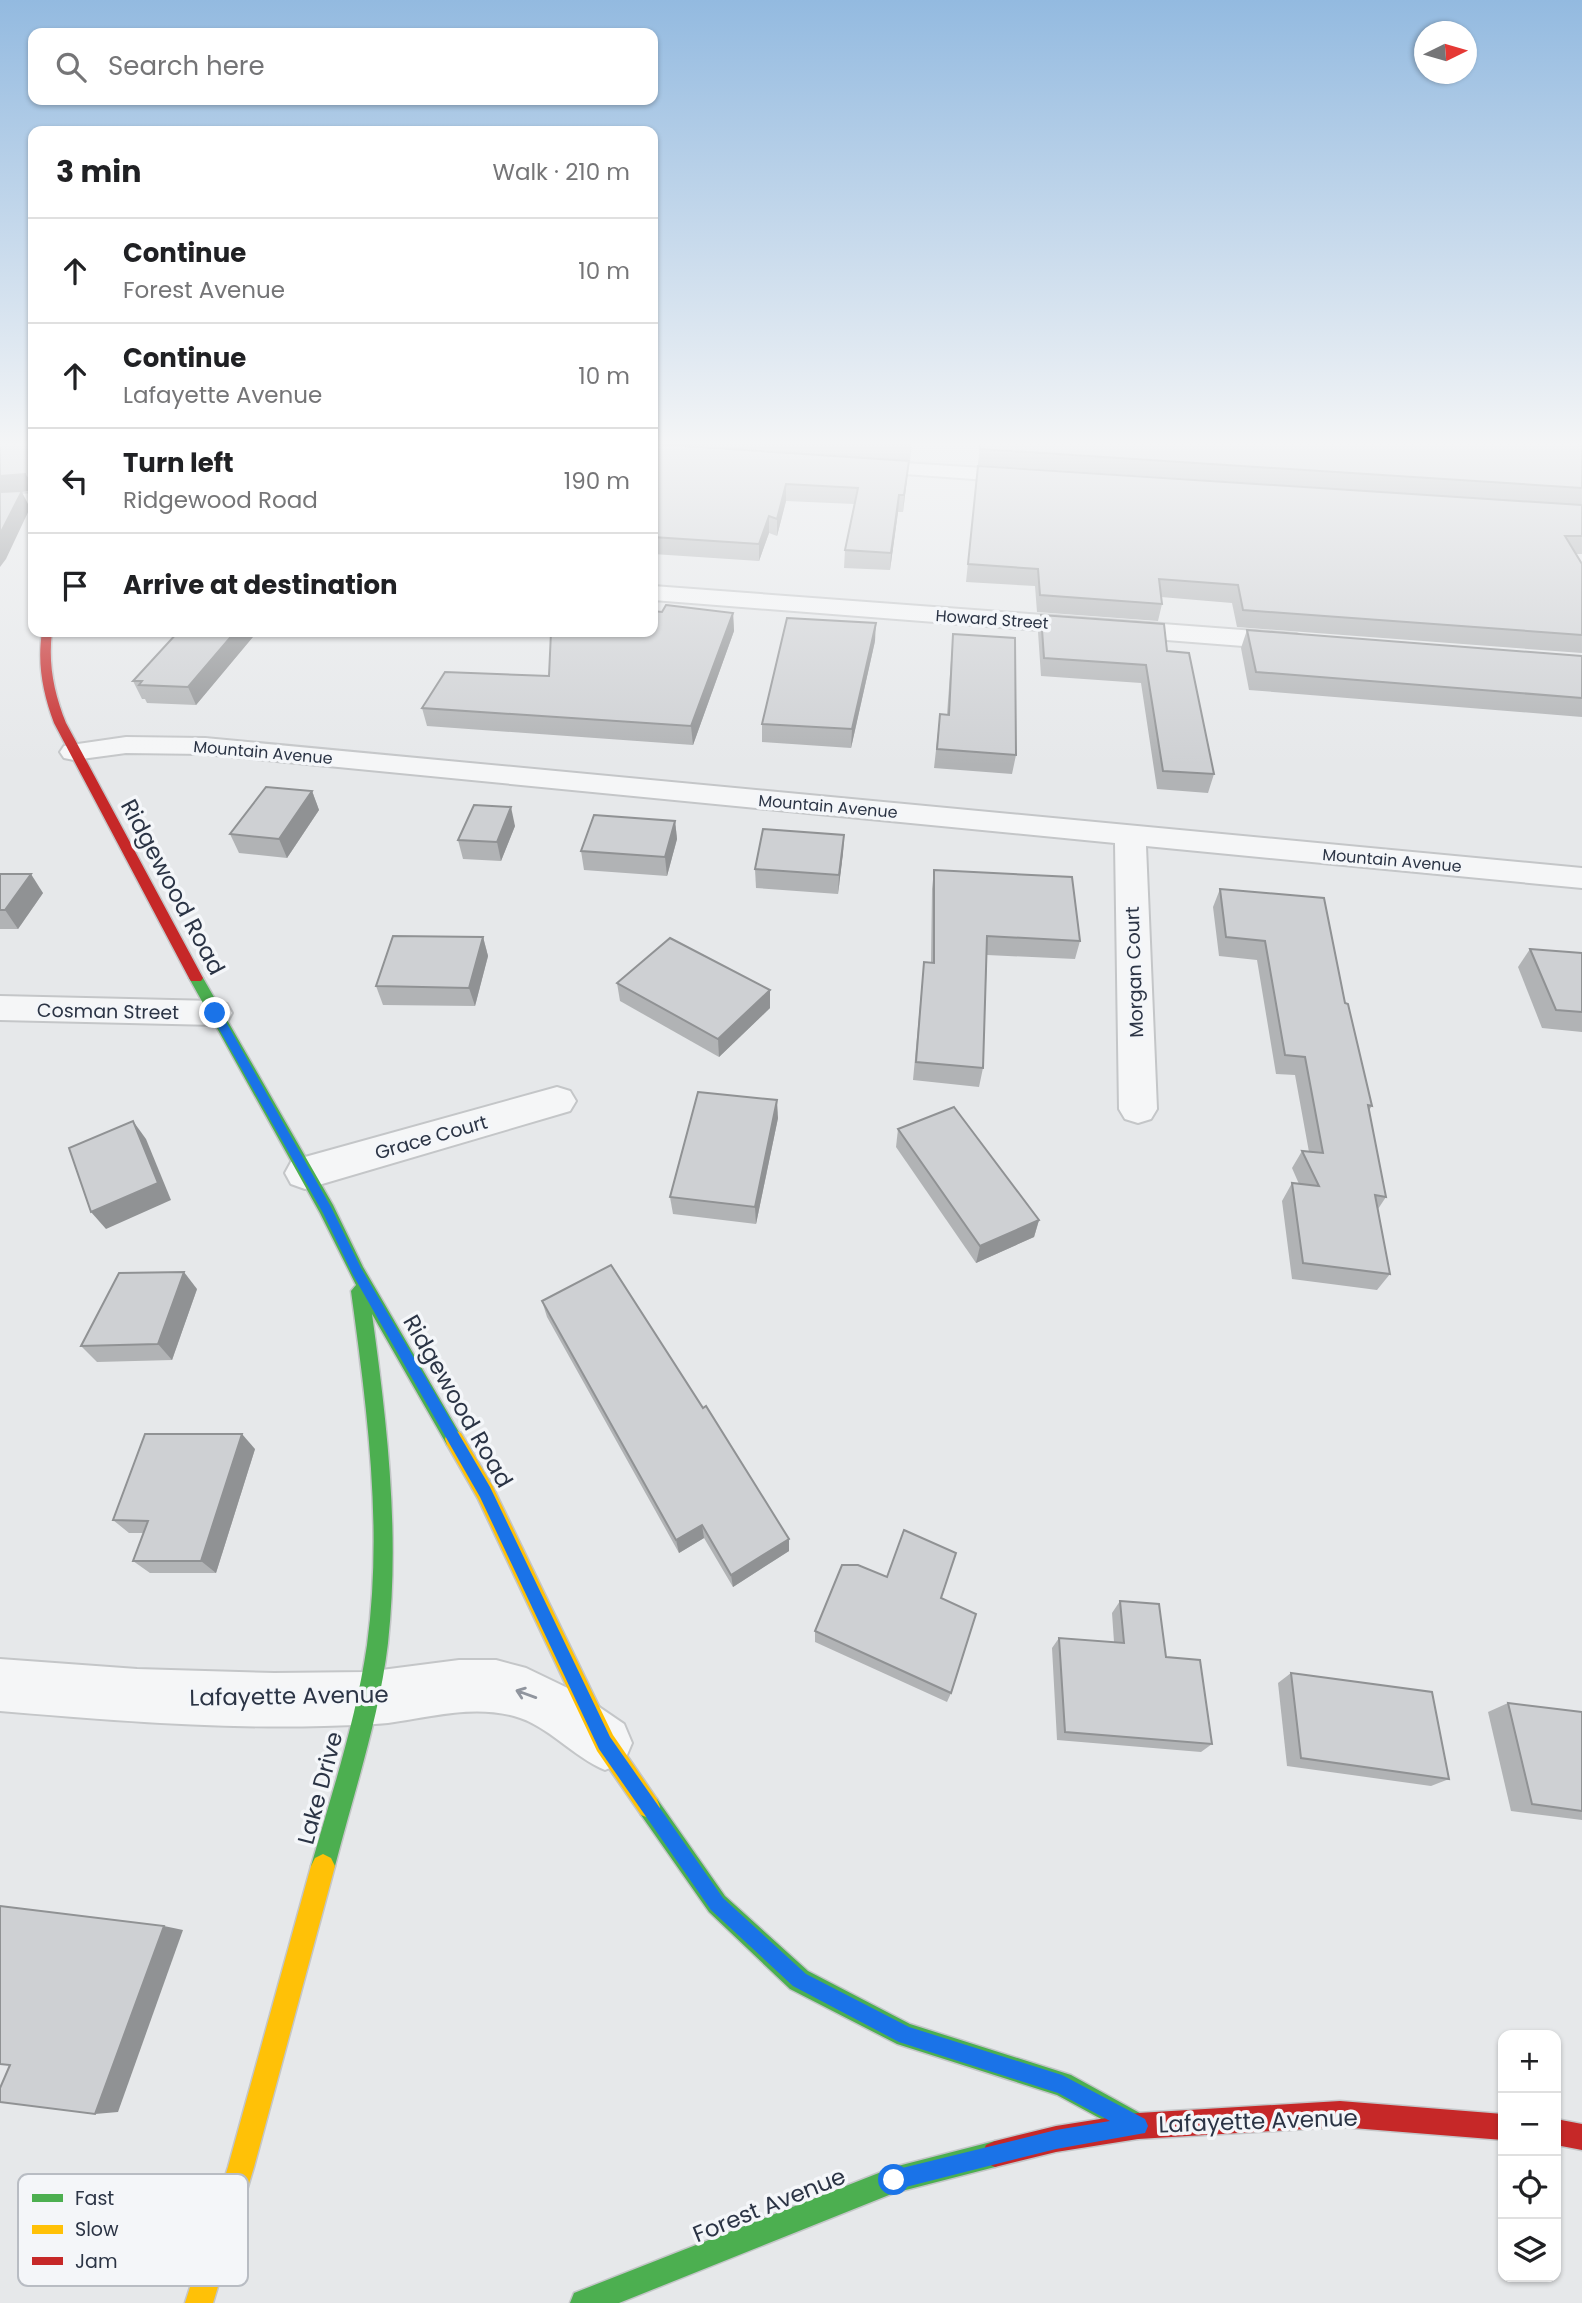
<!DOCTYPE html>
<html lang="en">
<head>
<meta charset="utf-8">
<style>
	body { margin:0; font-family:Poppins,sans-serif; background:#f6f6f6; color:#202124 }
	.controls { position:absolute; right:21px; bottom:21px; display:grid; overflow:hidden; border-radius:14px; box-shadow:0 2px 5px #0004 }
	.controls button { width:63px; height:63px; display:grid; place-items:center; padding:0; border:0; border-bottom:2px solid #e0e0e0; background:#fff; color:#202124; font:35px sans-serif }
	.compass { position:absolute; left:1414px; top:21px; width:63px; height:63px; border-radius:50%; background:#fff; box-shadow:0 2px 5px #0004; rotate:85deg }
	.stop { position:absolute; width:21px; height:21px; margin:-16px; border:5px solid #1a73e8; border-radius:50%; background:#fff }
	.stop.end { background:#1a73e8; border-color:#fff; box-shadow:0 2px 7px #0008 }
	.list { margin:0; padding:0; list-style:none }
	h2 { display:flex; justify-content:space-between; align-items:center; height:91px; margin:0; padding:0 28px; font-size:30px }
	h2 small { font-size:23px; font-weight:400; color:#757577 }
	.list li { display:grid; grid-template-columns:46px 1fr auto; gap:21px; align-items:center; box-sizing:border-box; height:105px; padding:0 28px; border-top:2px solid #e0e0e0 }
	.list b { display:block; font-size:26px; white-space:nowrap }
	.list p { margin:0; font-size:23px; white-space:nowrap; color:#757577 }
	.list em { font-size:23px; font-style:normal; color:#757577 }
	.icon { flex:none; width:38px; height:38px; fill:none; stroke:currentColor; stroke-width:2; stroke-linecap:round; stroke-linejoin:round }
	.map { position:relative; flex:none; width:1582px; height:2303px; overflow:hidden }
	.search { position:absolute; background:#fff; box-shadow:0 2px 5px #0004; left:28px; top:28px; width:630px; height:77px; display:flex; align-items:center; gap:18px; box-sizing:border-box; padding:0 24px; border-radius:14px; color:#757577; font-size:26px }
	.panel { position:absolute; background:#fff; box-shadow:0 2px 5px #0004; left:28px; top:126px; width:630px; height:511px; border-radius:14px }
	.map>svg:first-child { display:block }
</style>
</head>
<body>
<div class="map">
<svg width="1582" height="2303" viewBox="0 0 1582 2303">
	<rect width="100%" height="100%" fill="#e6e8ea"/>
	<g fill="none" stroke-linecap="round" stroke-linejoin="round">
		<g stroke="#c4c6c8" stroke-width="4">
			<g id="street">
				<path d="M857,460L1028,471L1035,473L1038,477L1035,481L1028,483L850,470L847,466L850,462Z"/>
				<path d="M33,493V505L0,508V496Z"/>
				<path d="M653,586L1296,634L1305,637L1309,642L1305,647L1296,650L653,600Z"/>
				<path d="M126,737L205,738L1582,868V888L1146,846L1157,1109L1151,1119L1138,1123L1125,1119L1119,1109L1115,843L205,754L126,753L74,760L64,758L60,752L64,746Z"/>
				<path d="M0,996L215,1001L227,1004L232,1013L227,1022L215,1025L0,1020Z"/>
				<path d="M557,1087L570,1091L576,1101L570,1111L305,1189L291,1184L285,1173L291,1162L305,1157Z"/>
				<path d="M0,1659L137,1669L274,1673L366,1672L459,1660H496L526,1668L580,1694L624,1724L632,1743L624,1762L605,1770C573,1757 548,1725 514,1716C472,1705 430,1717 388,1723C366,1725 345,1725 324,1726C216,1729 108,1720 0,1711Z"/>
			</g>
		</g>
		<g stroke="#c4c6c8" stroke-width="3">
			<g id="fast">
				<path d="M196,973L203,978L333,1205L363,1267L463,1439L461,1445L454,1448L447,1445L372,1314C387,1423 400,1533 388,1643C379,1719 354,1792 335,1866L331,1874L323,1878L315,1874L311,1866C332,1793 356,1720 367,1645C383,1527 367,1408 351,1291L356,1285L320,1213L189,978Z"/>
				<path d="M649,1796L657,1799L725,1896L808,1971L910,2024L1071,2075L1147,2117L1151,2126L1147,2135L1138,2139L1057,2095L897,2044L790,1989L709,1912L641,1815L638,1807L641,1799Z"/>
				<path d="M995,2141L1004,2145L1008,2154L1004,2163L995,2167L894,2193L619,2303H570L574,2293L894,2167Z"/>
			</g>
		</g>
		<g stroke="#c4c6c8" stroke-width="3">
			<g id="slow">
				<path d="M454,1430L461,1433L492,1485L613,1735L657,1799L660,1807L657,1815L649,1818L641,1815L597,1751L478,1499L447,1445L445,1439L447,1433Z"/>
				<path d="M323,1854L331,1858L335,1866L254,2167L213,2303H185L228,2167L311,1866L315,1858Z"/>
			</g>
		</g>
		<g stroke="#c4c6c8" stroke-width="3">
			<g id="jam">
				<path d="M42,632H52C48,664 54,693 66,723L203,978L201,981H191L189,978L54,723C43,693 37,664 42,632Z"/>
				<path d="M1340,2101L1503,2114V2140L1340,2127L1138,2139L1056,2152L995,2167L986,2163L982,2154L986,2145L995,2141L1056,2126L1138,2113Z"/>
				<path d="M1556,2119L1582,2124V2150L1556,2145Z"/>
			</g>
		</g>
		<use href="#street" fill="#f5f6f7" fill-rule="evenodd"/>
		<use href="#fast" fill="#4caf50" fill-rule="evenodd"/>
		<use href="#slow" fill="#ffc107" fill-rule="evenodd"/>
		<use href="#jam" fill="#c62828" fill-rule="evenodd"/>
	</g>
	<g fill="#b1b3b5">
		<path d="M653,442H912L910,461L653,443Z"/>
		<path d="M980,442H1582V554H1576L1582,564V653L1237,627L1232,603L1161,597L1162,604L1158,621L1037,612L1035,586L966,582L978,466L1372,491L978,465Z"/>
		<path d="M653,444L909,461L903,512H898L890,570L844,568L845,550L854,504L786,501L777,536L769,533L759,561L653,554Z"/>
		<path d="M733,613L734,631L693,745L427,726L422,708L549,676Z"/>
		<path d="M1041,615L1167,651L1214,774L1208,793L1157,789L1141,683L1041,676L1038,632Z"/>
		<path d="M1247,630L1582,656V717L1249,690L1241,648Z"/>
		<path d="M132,632H257L196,705L147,703L145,699H142L133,681L175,635Z"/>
		<path d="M953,634L1016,755L1012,774L934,768L940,714H947Z"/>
		<path d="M875,641L851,748L762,742V724Z"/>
		<path d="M312,791L319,810L287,858L239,853L230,834Z"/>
		<path d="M675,821L677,839L667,876L584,870L581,851Z"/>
		<path d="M515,826L501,861L463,859L458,840Z"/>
		<path d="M844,835L843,853L838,894L756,888L755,869Z"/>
		<path d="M934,870L1080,941L1075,959L987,955L983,1068L979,1087L913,1080L924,962H931L932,889Z"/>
		<path d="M0,874L43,893L18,929H0Z"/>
		<path d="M1220,889L1345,1003L1372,1106L1369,1110L1386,1197L1378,1209L1390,1274L1377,1290L1292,1279L1282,1201L1292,1183L1299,1184L1292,1168L1302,1151L1309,1152L1295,1075L1276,1074L1257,960L1219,956L1213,907Z"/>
		<path d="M483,937L488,956L475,1006L383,1005L376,986Z"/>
		<path d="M1530,949L1582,953V1032L1542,1028L1518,967Z"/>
		<path d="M617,983L770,1008L719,1057L620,1001Z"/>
		<path d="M778,1118L756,1224L673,1214L670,1197Z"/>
		<path d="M898,1129L1039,1220L1034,1237L976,1263L896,1147Z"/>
		<path d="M197,1289L172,1360L97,1362L81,1346Z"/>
		<path d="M542,1301L789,1551L733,1587L704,1538L679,1553L547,1317Z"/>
		<path d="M255,1449L216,1573H150L133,1561L143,1533H129L113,1520Z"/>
		<path d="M887,1577L941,1598L951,1693L947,1702L815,1642V1631Z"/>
		<path d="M1120,1601L1166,1657L1212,1744L1201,1752L1057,1740L1052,1648L1059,1638L1114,1642L1112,1613Z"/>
		<path d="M1291,1673L1449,1779L1431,1786L1287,1766L1278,1683Z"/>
		<path d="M1508,1703L1582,1712V1820L1511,1811L1488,1712Z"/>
	</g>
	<g fill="#909294">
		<path d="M909,461L903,512L904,495Z"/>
		<path d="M33,469V492V490L22,492L30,508L6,559L0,567V476Z"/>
		<path d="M786,484V501L777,536V519Z"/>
		<path d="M899,495L898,512L890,570L891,553Z"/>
		<path d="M769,516V533L759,561V544Z"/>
		<path d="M733,613L734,631L693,745L691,726Z"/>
		<path d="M876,623L875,641L851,748L852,729Z"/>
		<path d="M235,632H257L196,705L188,687Z"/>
		<path d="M312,791L319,810L287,858L279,839Z"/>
		<path d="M511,807L515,826L501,861L497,842Z"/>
		<path d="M675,821L677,839L667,876L665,857Z"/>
		<path d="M844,835L843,853L838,894L839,875Z"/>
		<path d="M31,874L43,893L18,929L5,910Z"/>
		<path d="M483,937L488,956L475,1006L469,988Z"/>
		<path d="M770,990V1008L719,1057L718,1039Z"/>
		<path d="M777,1100L778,1118L756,1224L755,1207Z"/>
		<path d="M133,1121L146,1139L171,1200L106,1229L91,1212Z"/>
		<path d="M1039,1220L1034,1237L976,1263L980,1246Z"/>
		<path d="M184,1272L197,1289L172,1360L158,1344Z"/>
		<path d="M242,1434L255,1449L216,1573L201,1561Z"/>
		<path d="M702,1525L704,1538L679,1553L676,1540Z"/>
		<path d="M789,1539V1551L733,1587L731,1575Z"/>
		<path d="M164,1926L183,1930L118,2112L95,2114Z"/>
	</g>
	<g fill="#ced0d3" stroke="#909294" stroke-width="2">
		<path d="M0,442H33V469L27,480L25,474L0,476Z"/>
		<path d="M880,442H911V444Z"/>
		<path d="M980,442H1582V488L980,449Z"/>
		<path d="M653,444L909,461L904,495H899L891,553L845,550L858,488L786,484L777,519L769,516L759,544L653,537Z"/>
		<path d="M978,466L1582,505V536H1565L1582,564V635L1243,610L1238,585L1159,579L1162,604L1040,595L1038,569L968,564Z"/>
		<path d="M22,491L0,534V492Z"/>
		<path d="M666,605L733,613L691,726L422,708L445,672L549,676L551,632H653V611L662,612Z"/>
		<path d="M1041,615L1164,624L1167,651L1189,653L1214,774L1163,771L1146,665L1044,658Z"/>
		<path d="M787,618L876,623L852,729L762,724Z"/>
		<path d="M1247,630L1582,656V698L1256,672Z"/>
		<path d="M178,632H235L188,687L139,685L142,681H133Z"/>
		<path d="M953,634L1015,638L1016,755L937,749L940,714L949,715Z"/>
		<path d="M266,787L312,791L279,839L230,834Z"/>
		<path d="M474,805L511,807L497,842L458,840Z"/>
		<path d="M594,815L675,821L665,857L581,851Z"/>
		<path d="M763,829L844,835L839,875L755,869Z"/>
		<path d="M934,870L1072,877L1080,941L987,936L983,1068L916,1062L924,962L934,963Z"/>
		<path d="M0,874H31L5,910H0Z"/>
		<path d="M1220,889L1324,898L1345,1003L1348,1004L1372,1106L1368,1105L1386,1197L1375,1195L1390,1274L1303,1263L1292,1183L1319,1186L1302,1151L1323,1153L1305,1057L1285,1055L1265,941L1226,937Z"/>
		<path d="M393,936L483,937L469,988L376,986Z"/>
		<path d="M670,938L770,990L718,1039L617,983Z"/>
		<path d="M1530,949L1582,953V1012L1556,1010Z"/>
		<path d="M698,1092L777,1100L755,1207L670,1197Z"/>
		<path d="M954,1107L1039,1220L980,1246L898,1129Z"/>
		<path d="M133,1121L158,1183L91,1212L69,1148Z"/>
		<path d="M611,1265L703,1408L706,1406L789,1539L731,1575L702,1525L676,1540L542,1301Z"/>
		<path d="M184,1272L158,1344L81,1346L119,1273Z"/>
		<path d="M145,1434H242L201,1561H133L148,1521L113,1520Z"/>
		<path d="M904,1530L956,1553L941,1598L976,1614L951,1693L815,1631L842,1565H858L887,1577Z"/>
		<path d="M1120,1601L1159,1604L1166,1657L1200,1660L1212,1744L1065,1732L1059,1638L1124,1643Z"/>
		<path d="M1291,1673L1432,1692L1449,1779L1301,1758Z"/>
		<path d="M1508,1703L1582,1712V1811L1532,1804Z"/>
		<path d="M0,1906L164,1926L95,2114L0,2102V2088L10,2065L0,2064Z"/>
	</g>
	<defs><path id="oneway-shaft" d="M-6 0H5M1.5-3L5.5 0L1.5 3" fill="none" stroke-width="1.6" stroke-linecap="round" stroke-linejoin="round" transform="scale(1.75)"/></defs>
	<use stroke="#90959e" href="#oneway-shaft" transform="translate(526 1694) rotate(-160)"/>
	<linearGradient id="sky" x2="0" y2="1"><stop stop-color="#93bae0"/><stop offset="0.58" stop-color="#f4f5f6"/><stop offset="1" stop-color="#f4f5f6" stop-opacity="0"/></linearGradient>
	<rect width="1582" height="765" fill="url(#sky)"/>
	<path fill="#1a73e8" d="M215,1009L221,1013L331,1207L361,1268L490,1487L610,1737L723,1898L806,1974L909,2027L1062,2075L1145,2119L1148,2126L1145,2133L1056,2149L894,2190L887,2187L884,2180L887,2173L894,2170L1056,2130L1110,2121L1058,2093L899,2042L793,1986L711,1910L599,1749L480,1497L353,1275L323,1213L210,1013Z"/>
	<g text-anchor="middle" stroke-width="7" stroke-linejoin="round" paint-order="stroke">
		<g font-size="16" fill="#2b3445" stroke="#f4f6f9">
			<text transform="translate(992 619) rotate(4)" y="6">Howard Street</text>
			<text transform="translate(263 752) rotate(5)" y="6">Mountain Avenue</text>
			<text transform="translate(828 806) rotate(5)" y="6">Mountain Avenue</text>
			<text transform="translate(1392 860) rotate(5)" y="6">Mountain Avenue</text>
		</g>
		<g font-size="19" fill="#2b3445" stroke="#f4f6f9">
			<text transform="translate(1134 972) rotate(-92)" y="7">Morgan Court</text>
			<text transform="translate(108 1011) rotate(1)" y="7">Cosman Street</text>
			<text transform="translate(431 1137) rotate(-16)" y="7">Grace Court</text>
		</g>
		<g font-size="23" fill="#2b3445" stroke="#f4f6f9">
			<text transform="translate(173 887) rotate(62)" y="8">Ridgewood Road</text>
			<text transform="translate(458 1401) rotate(60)" y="8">Ridgewood Road</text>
			<text transform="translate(289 1696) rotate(-1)" y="8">Lafayette Avenue</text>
			<text transform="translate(320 1788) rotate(-75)" y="8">Lake Drive</text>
			<text transform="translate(1258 2121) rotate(-2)" y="8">Lafayette Avenue</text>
			<text transform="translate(769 2205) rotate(-22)" y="8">Forest Avenue</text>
		</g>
	</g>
	<rect x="18" y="2174" width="230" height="112" rx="10" fill="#f4f6f9" stroke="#b8bcc3" stroke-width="2"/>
	<rect x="32" y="2194" width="31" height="8" fill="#4caf50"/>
	<rect x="32" y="2225" width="31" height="9" fill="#ffc107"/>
	<rect x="32" y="2257" width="31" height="8" fill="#c62828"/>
	<g font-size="19" fill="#2b3445">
		<text x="75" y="2205">Fast</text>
		<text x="75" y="2236">Slow</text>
		<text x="75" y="2268">Jam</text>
	</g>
</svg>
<div class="controls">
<button>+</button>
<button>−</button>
<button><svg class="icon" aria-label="locate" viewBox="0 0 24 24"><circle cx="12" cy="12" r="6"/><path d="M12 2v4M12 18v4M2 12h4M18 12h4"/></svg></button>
<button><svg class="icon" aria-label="layers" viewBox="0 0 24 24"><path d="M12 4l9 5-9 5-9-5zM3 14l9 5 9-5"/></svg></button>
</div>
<svg class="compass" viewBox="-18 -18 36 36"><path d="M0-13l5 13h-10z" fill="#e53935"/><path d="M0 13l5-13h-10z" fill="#757577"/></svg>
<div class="stop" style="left:894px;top:2180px"></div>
<div class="stop end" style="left:215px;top:1013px"></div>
<div class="search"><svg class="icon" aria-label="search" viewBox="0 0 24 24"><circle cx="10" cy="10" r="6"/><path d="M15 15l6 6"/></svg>Search here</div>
<section class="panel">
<h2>3 min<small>Walk · 210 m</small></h2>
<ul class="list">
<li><svg class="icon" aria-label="ahead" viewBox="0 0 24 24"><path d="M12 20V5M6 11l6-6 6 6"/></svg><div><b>Continue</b><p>Forest Avenue</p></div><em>10 m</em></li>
<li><svg class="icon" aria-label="ahead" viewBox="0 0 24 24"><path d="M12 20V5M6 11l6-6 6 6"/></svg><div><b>Continue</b><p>Lafayette Avenue</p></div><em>10 m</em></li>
<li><svg class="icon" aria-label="left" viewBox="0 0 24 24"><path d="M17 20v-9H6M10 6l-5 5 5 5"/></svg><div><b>Turn left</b><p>Ridgewood Road</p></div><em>190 m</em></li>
<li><svg class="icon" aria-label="arrive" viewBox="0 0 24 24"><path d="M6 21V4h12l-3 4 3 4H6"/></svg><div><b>Arrive at destination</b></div></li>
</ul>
</section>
</div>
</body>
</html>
